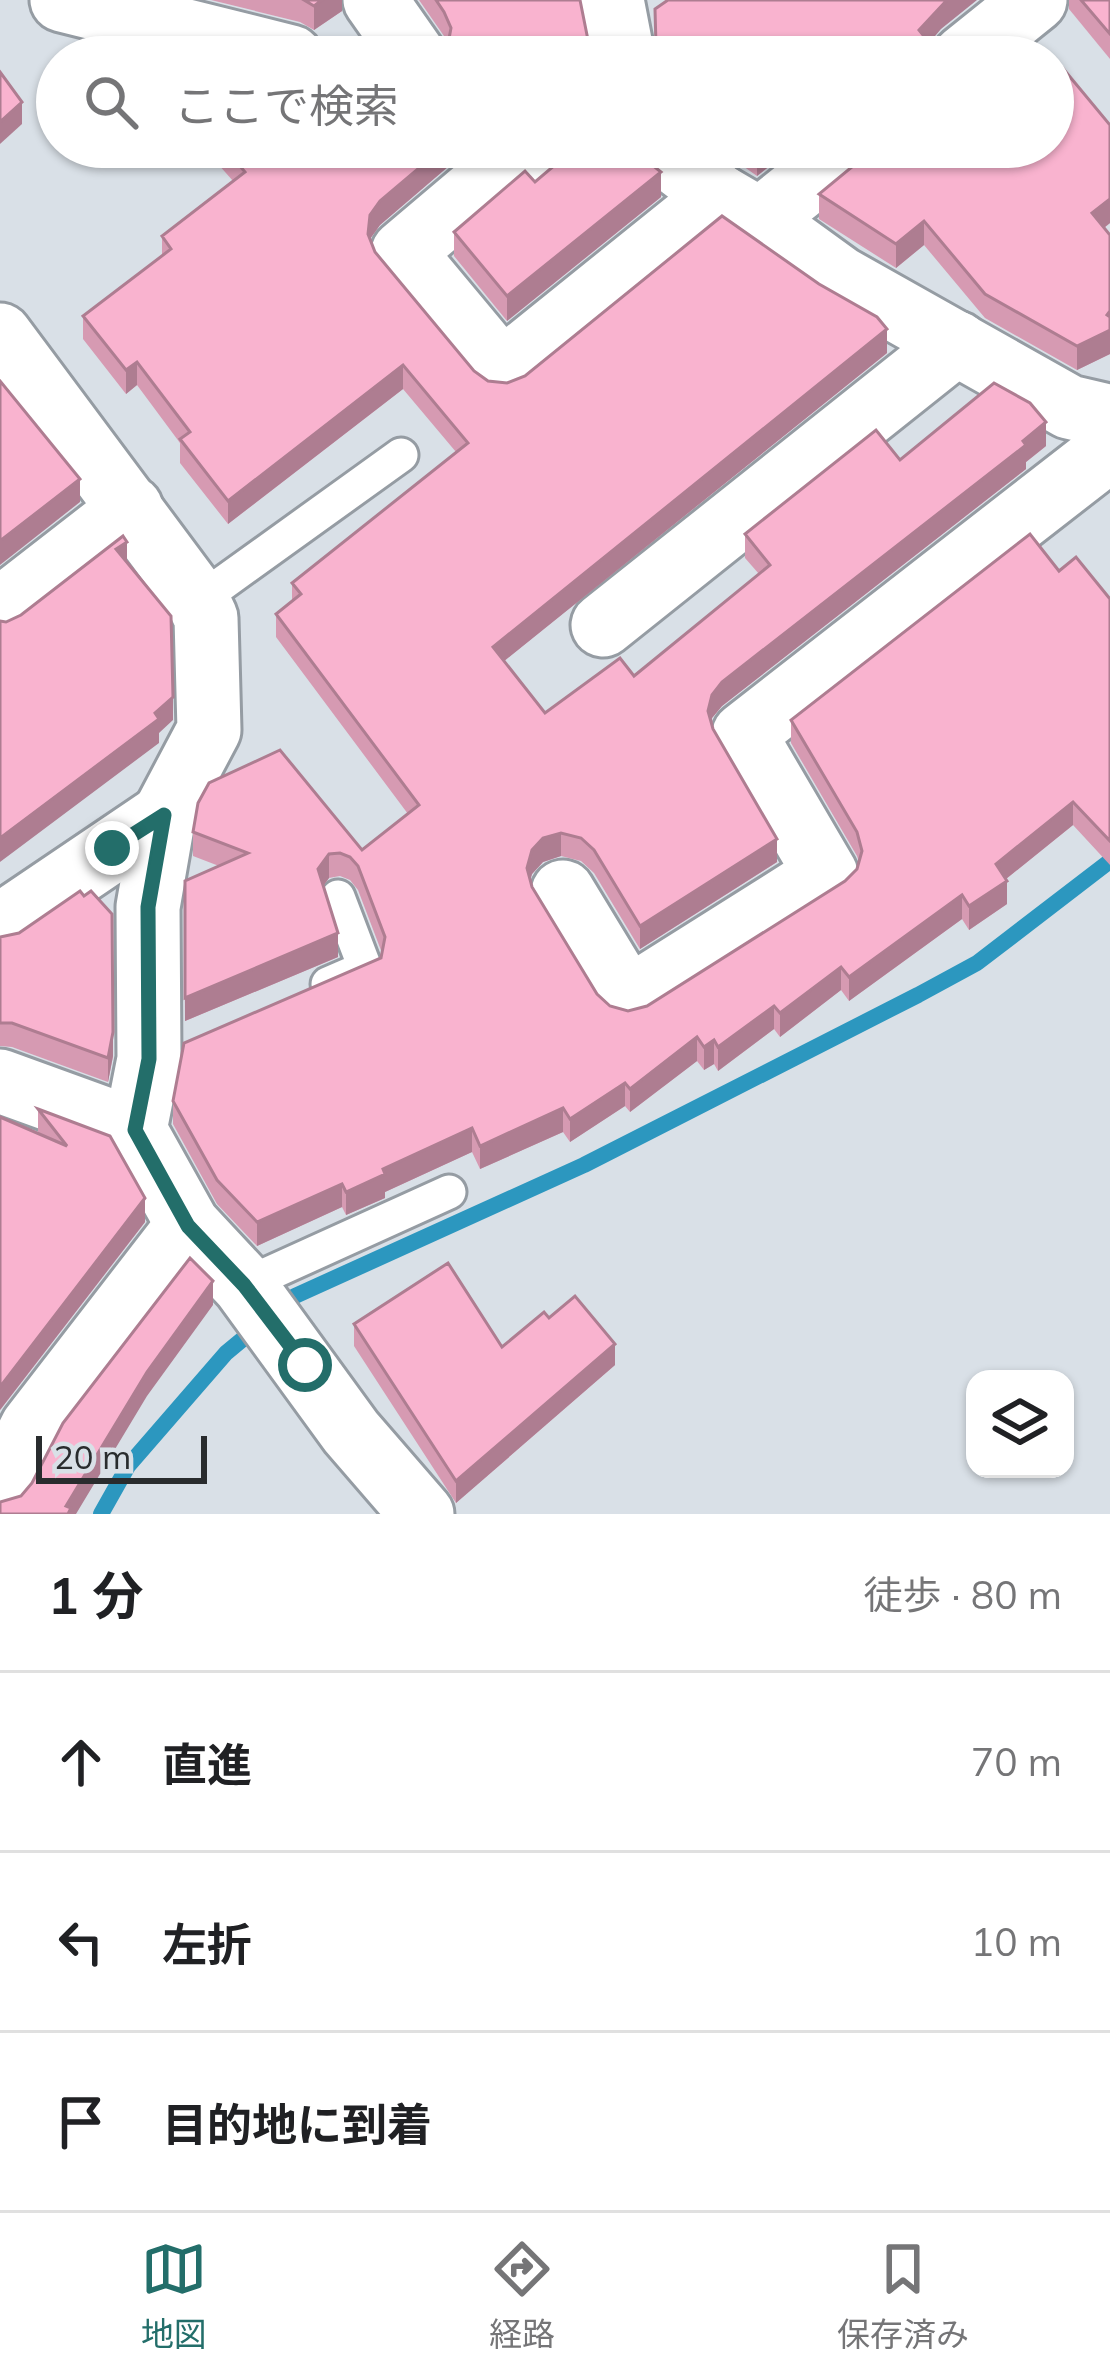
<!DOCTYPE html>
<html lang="ja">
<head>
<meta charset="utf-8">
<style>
	body { margin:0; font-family:Mulish,"Noto Sans JP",sans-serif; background:#f6f6f6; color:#202124 }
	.controls { position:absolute; right:36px; bottom:36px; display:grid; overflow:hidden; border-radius:24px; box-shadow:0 3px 9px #0004 }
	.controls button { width:108px; height:108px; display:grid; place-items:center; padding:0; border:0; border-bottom:3px solid #e0e0e0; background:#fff; color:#202124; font:60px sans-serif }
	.scale { position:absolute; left:36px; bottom:30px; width:171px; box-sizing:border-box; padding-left:12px; border:6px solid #292c2e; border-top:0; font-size:33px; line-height:42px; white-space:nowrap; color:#292c2e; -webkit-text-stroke:9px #d9e0e7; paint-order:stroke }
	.stop { position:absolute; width:36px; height:36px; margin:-27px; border:9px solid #236e6a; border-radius:50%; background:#fff }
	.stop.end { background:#236e6a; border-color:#fff; box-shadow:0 3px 12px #0008 }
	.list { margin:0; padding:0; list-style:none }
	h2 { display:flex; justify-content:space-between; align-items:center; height:156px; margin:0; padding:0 48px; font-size:51px }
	h2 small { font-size:39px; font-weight:400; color:#757577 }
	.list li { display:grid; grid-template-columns:78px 1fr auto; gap:36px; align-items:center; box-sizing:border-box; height:180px; padding:0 48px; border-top:3px solid #e0e0e0 }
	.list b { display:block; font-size:45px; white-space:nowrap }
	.list em { font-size:39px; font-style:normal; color:#757577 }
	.icon { flex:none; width:66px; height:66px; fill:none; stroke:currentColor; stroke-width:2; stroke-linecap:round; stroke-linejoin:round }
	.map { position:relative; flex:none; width:1110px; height:1514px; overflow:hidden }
	.search { position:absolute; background:#fff; box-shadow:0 3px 9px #0004; left:36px; right:36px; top:36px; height:132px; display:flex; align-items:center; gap:30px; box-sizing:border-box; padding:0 42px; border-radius:66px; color:#757577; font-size:45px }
	.sheet { height:696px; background:#fff }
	nav { display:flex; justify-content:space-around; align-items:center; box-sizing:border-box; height:168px; border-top:3px solid #e0e0e0; background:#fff; font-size:33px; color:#757577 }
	nav a { display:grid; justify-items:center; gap:6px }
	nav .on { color:#236e6a }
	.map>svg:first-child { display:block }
</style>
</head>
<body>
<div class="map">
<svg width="1110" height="1514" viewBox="0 0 1110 1514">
	<rect width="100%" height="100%" fill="#d9e0e7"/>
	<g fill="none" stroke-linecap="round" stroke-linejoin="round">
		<path stroke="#2c97bf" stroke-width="16" d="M101,1514L128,1466L226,1353L295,1296L584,1165L918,995L977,963L1110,861"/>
		<g stroke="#959ca3" stroke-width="39">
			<g id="service">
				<path d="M198,601L401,455"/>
				<path d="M328,984L365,968L338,897"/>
				<path d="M244,1285L449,1192"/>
			</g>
		</g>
		<g stroke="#959ca3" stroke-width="69">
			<g id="minor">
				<path d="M62,0L291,57"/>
				<path d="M375,0L415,57"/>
				<path d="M612,0L623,57"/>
				<path d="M964,57L1035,0"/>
				<path d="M527,147L403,252L502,371L719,196"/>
				<path d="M655,147L719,196L760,220L840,278L1069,407L1108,416"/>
				<path d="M760,220L851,147"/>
				<path d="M0,335L198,601L206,618L209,730L164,815L148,907L149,1059L135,1130L188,1225L244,1285L351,1432L422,1514"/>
				<path d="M0,610L131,508"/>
				<path d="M603,625L957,343"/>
				<path d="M563,892L628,999L826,874L744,734L1110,449"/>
				<path d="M0,926L164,815"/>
				<path d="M0,1081L135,1130"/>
				<path d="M0,1490L32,1427L188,1225"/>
			</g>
		</g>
		<use href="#service" stroke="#fff" stroke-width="33"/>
		<use href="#minor" stroke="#fff" stroke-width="63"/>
	</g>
	<g fill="#d69ab2">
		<path d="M211,0H342V11L314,30L300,22Z"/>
		<path d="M419,0H580L588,40L597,57H448V47L444,36Z"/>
		<path d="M1069,0H1110V59L1069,9Z"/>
		<path d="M1110,125V223L1104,228L1110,235V354L1077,370L985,318L924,245L896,268L819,219V194L874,151Z"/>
		<path d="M203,147H471L380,225L370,239L375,252L474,371L488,381L507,383L887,353L504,661L545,713L634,676L759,574L745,558V534L900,460L1046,446L1026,462V469L722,706L712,718L713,729L777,862L640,949L594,873L581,861L561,856L543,862L532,874L530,880L532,887L597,994L610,1006L628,1011L647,1006L845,881L857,869L859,862L857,856L791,743V720L1059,571L1110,599V865L1073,825L1006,879L1007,904L969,930L962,919L849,1001L841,990L780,1037L774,1029L718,1071L714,1064L704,1070L697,1061L630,1112L625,1106L570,1142L563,1132L480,1169L472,1152L385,1192V1198L346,1215L342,1207L257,1246L217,1204L173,1124V1101L381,958L382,953L358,890L350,880L340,876L329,878L323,886L338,957L185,1021L184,886L219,866L193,856V832L362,850L408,814L276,637V614L292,601V583L456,452L403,389L228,524L180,463V443L137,385L126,394L83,339V316L162,256V236L233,181Z"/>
		<path d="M716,147H794L757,176Z"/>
		<path d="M535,182L661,197L507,321L454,256V232Z"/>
		<path d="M0,937L113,1056L108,1082L12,1047L0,1046Z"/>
		<path d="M38,1109L145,1222L0,1410L38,1133Z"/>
		<path d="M549,1318L615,1365L456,1503L354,1346V1324L502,1347Z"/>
	</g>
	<g fill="#ae7d91">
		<path d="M322,0H342V11L314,30V6Z"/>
		<path d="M947,0H977L941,29L919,55V30Z"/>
		<path d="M22,102V124L0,144V122Z"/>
		<path d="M444,147H471L380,225L370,239L368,234L370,215L380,201Z"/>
		<path d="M763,147H794L757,176V152Z"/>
		<path d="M661,172V197L507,321V296Z"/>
		<path d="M1110,199V223L1092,237V213Z"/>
		<path d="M924,221V245L896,268V244Z"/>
		<path d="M1110,311V354L1077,370V346Z"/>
		<path d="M887,329V353L493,670V647Z"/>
		<path d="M137,362V385L126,394V370Z"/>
		<path d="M403,365V389L228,524V501Z"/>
		<path d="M1046,422V446L1026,462V469L722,706L712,718L708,735V711L712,695L722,682Z"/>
		<path d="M80,479V502L0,565V541Z"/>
		<path d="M127,542V566L116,549Z"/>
		<path d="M173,697V720L159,733V743L0,862V838Z"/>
		<path d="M1073,802V825L996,887V864Z"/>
		<path d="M561,833V856L543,862L532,874L527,892V868L532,850L543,838Z"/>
		<path d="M777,839V862L640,949V926Z"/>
		<path d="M329,854V878L318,893V869Z"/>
		<path d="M1007,881V904L969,930V906Z"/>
		<path d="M962,895V919L849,1001V977Z"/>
		<path d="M338,933V957L185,1021V998Z"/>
		<path d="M841,967V990L780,1037V1013Z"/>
		<path d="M774,1006V1029L718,1071V1047Z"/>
		<path d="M113,1032V1056L108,1082V1058Z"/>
		<path d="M697,1037V1061L630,1112V1089Z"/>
		<path d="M714,1040V1064L704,1070V1047Z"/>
		<path d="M625,1083V1106L570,1142V1119Z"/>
		<path d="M563,1108V1132L480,1169V1146Z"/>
		<path d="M472,1128V1152L385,1192V1198L346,1215V1192L383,1169Z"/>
		<path d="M342,1184V1207L257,1246V1222Z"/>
		<path d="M145,1198V1222L0,1410V1387Z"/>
		<path d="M213,1281V1305L147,1396L76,1514H66V1506L147,1372Z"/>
		<path d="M615,1344V1365L456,1503V1481Z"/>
	</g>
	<g fill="#f9b3cf" stroke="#ae7d91" stroke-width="3">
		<path d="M304,0H322L314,6Z"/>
		<path d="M436,0H580L588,40L597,57H548L547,55L544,57H457L448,44L451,28L444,12Z"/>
		<path d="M668,0H947L919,30L941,57H648L656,46L655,9Z"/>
		<path d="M1081,0H1110V34Z"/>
		<path d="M183,44L236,57H168Z"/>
		<path d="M1056,60L1110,125V199L1092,213L1110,235V311L1107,315L1110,317V330L1077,346L985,294L924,221L896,244L819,194L876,147H1053V63Z"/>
		<path d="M0,72L22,102L0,122Z"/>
		<path d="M224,147H444L380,201L370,215L368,234L375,252L474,371L488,381L507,383L525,376L722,216L819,284L877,317L887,329L493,647L545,713L620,658L634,676L770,565L745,534L876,430L900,460L994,383L1030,403L1046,422L1023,441L1026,445L722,682L712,695L708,711L713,729L777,839L640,926L594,850L581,838L561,833L543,838L532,850L527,868L532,887L597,994L610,1006L628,1011L647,1006L845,881L857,869L862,851L857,832L791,720L1030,534L1059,571L1076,557L1110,599V841L1073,802L996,864L1007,881L969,906L962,895L849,977L841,967L780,1013L774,1006L718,1047L714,1040L704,1047L697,1037L630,1089L625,1083L570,1119L563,1108L480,1146L472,1128L383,1169L385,1174L346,1192L342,1184L257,1222L217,1180L173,1101L184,1043L381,958L385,937L358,866L350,857L340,853L329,854L318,869L338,933L185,998V881L248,853L193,832L198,803L209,783L280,750L362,850L419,805L276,614L301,594L292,583L468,443L403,365L228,501L180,439L190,432L137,362L126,370L83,316L171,249L162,236L245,172Z"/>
		<path d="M576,147H630L661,172L507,296L454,232L525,171L535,182Z"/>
		<path d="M0,381L80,479L0,541Z"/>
		<path d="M123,536L127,542L116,549L171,616L173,697L155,713L159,719L0,838V621L6,622L21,615Z"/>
		<path d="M80,891L84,896L91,891L112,914L113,1032L108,1058L12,1023H0V937L19,933Z"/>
		<path d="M38,1109L110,1136L145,1198L0,1387V1117L67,1146Z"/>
		<path d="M190,1258L213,1281L147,1372L66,1506L71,1508L68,1514H0V1502L21,1496L32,1483L63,1423Z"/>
		<path d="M448,1263L502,1347L544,1312L549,1318L575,1296L615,1344L456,1481L354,1324Z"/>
	</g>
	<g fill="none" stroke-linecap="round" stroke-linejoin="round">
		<path stroke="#236e6a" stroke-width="15" d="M112,848L164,815L148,907L149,1059L135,1130L188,1226L244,1285L305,1365"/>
	</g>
</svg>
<div class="controls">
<button><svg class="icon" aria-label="layers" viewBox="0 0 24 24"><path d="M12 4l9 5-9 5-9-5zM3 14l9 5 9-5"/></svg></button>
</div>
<div class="scale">20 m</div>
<div class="stop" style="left:305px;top:1365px"></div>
<div class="stop end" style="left:112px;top:848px"></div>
<div class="search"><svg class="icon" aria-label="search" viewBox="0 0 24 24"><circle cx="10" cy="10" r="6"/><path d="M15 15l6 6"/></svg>ここで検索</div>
</div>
<section class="sheet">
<h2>1 分<small>徒歩 · 80 m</small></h2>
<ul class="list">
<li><svg class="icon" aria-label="ahead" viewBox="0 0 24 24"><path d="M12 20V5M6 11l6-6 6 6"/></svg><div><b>直進</b></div><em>70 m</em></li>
<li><svg class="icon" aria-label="left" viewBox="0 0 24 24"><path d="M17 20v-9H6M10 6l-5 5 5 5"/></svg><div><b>左折</b></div><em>10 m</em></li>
<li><svg class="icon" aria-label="arrive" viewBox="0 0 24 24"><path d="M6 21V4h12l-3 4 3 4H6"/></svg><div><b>目的地に到着</b></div></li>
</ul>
</section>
<nav>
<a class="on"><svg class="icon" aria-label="map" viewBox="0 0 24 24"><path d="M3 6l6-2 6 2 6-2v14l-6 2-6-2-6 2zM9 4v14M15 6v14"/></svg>地図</a>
<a><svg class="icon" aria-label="directions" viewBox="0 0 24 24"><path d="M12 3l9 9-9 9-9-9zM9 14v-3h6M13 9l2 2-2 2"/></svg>経路</a>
<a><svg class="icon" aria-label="saved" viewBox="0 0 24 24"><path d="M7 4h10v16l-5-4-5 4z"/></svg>保存済み</a>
</nav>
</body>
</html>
